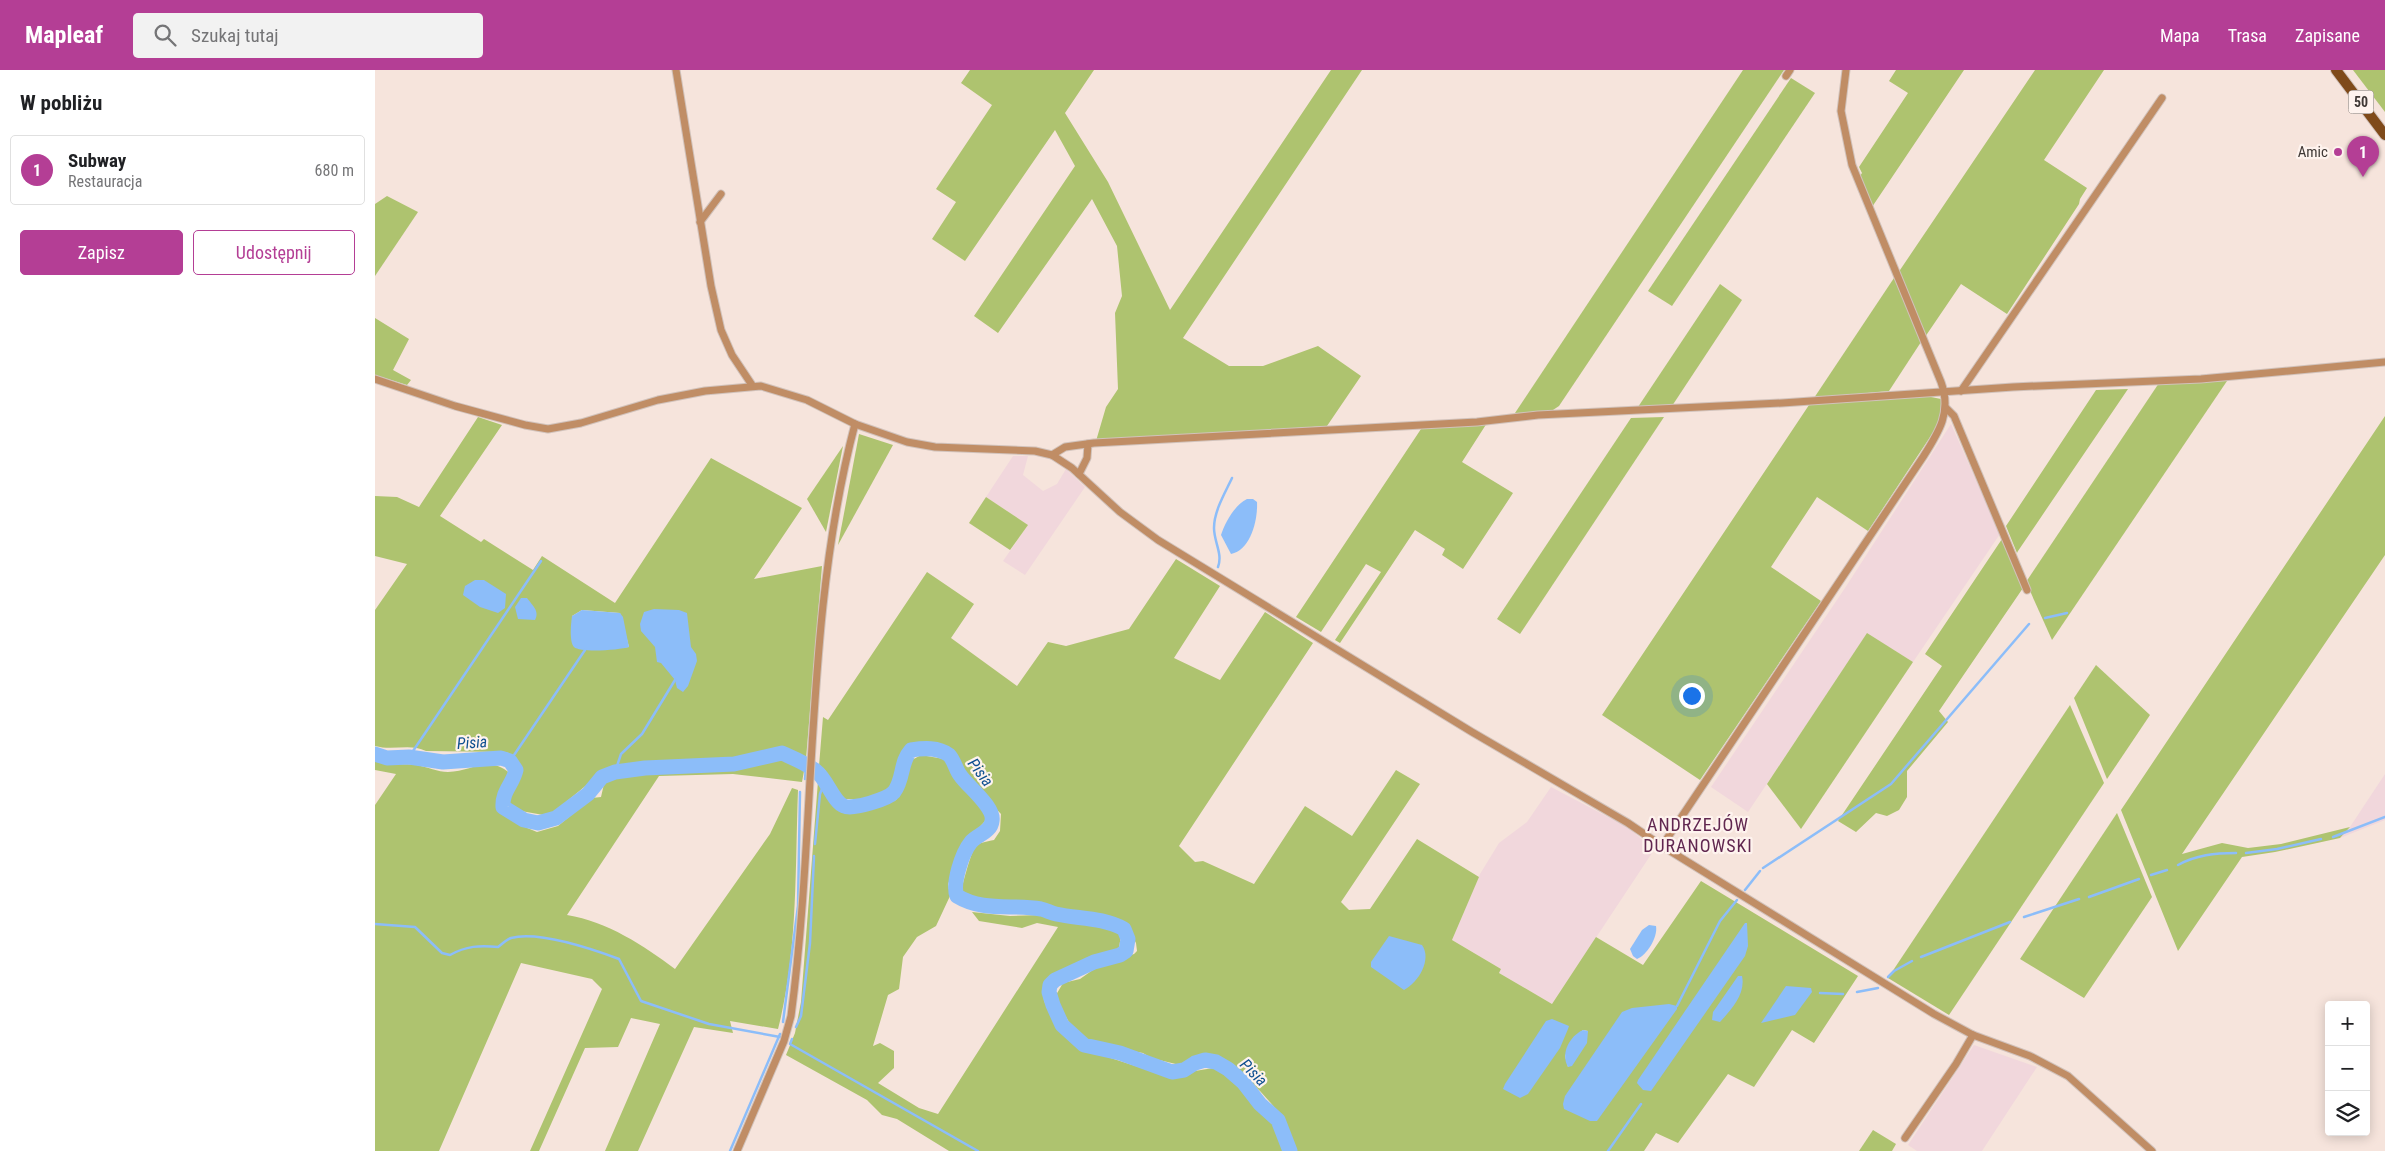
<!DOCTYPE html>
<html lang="pl">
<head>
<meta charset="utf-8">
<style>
	body { margin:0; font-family:"Roboto Condensed",sans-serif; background:#f2f2f2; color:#202124 }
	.controls { position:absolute; right:15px; bottom:15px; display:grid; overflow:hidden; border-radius:5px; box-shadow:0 2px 12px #0003 }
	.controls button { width:45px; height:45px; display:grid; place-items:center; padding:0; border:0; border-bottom:1px solid #e0e0e0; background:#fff; color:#202124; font:25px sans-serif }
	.you { position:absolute; left:1316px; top:625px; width:18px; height:18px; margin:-12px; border:4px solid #fff; border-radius:50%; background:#1a73e8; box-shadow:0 0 0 8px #1a73e833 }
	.badge { display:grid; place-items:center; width:32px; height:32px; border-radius:50%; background:#b43e95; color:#fff; font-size:16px; font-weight:700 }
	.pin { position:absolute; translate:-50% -41px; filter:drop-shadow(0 1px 2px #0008) }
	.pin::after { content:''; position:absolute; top:26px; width:18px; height:15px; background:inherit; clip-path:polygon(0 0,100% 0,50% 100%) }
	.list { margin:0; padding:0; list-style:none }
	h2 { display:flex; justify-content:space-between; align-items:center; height:65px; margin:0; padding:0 20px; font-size:21px }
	h2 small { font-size:16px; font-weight:400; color:#757577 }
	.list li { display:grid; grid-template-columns:32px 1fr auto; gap:15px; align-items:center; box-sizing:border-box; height:70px; margin:0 10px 10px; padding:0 10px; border:1px solid #e0e0e0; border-radius:5px }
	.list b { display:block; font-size:19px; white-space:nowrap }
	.list p { margin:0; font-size:16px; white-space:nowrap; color:#757577 }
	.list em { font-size:16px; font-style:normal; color:#757577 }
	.actions { display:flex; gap:10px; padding:15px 20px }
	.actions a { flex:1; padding:11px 0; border:1px solid #b43e95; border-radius:5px; text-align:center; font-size:18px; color:#b43e95 }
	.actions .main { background:#b43e95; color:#fff }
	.icon { flex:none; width:28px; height:28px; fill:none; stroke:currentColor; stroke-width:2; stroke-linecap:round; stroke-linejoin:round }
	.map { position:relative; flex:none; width:2010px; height:1081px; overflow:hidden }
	header { display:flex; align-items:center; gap:30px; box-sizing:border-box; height:70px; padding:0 25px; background:#b43e95; color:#fff }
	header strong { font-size:24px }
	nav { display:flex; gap:28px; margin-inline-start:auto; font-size:18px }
	.search { width:350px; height:45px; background:#f2f2f2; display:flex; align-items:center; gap:12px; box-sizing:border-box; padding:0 18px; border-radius:5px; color:#757577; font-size:19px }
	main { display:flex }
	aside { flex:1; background:#fff }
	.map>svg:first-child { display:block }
</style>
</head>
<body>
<header>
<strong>Mapleaf</strong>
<div class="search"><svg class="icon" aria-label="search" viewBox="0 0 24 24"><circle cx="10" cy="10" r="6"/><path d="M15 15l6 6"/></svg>Szukaj tutaj</div>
<nav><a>Mapa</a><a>Trasa</a><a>Zapisane</a></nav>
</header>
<main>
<aside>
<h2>W pobliżu<small></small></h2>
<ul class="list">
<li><span class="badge">1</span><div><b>Subway</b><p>Restauracja</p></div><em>680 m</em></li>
</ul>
<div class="actions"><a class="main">Zapisz</a><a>Udostępnij</a></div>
</aside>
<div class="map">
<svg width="2010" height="1081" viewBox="0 0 2010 1081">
	<rect width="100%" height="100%" fill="#f6e4dc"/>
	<g fill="#f1d7dc">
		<path d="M1576,354L1625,464L1538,592L1492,564L1373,742L1336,717L1470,518Z"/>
		<path d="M638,386H653L648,405L668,421L682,414L691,399L710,417L650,505L628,491L653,455L611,427Z"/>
		<path d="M2010,704V750L1965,768L1975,757Z"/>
		<path d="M1176,717L1254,758L1279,780L1177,934L1124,903L1126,899L1077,870L1105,804L1124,773L1152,752Z"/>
		<path d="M1599,975L1662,997L1607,1081H1542L1533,1075Z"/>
	</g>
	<g fill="#aec36f" fill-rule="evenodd">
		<path d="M595,0H719L690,43L733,112L795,240L956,0H987L808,268L854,296H888L943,276L986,306L952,356L721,371L731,337L743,319L740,243L747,226L742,176L717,129L623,263L599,246L700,96L680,60L590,191L557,169L581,132L561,119L617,35L586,13Z"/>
		<path d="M1368,0H1409L1184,336L1175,342L1140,343Z"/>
		<path d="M1521,0H1589L1497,137L1485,106L1487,103L1484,97L1533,23L1514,11Z"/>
		<path d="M1660,0H1729L1669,90L1712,118L1705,129L1704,134L1632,244L1586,214L1550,267L1523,203Z"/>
		<path d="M1978,0H2010V42Z"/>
		<path d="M1416,8L1440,23L1297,236L1273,221Z"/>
		<path d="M12,126L43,142L0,206V134Z"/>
		<path d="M1519,208L1546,272L1514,321L1439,328Z"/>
		<path d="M1345,214L1367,230L1297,336L1263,337Z"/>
		<path d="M0,248L34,269L18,300L36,310L32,315L0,305Z"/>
		<path d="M1852,311L1677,570L1651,512L1784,313Z"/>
		<path d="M1753,319L1643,481L1642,483L1631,456L1721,320Z"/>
		<path d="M1551,326L1566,329L1568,341L1563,355L1493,461L1442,427L1396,497L1446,531L1325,710L1227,645L1434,335Z"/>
		<path d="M2010,346V485L1807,784L1847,773L1873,778L1906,774L1975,757L1965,768L1900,782L1867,787L1803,881L1746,740Z"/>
		<path d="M103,347L127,355L65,446L106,472L109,469L158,500L167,486L240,533L336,388L427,438L379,509L447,496L431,689L403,680L396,683L360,690L298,691L231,699L174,746L146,741L134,734C134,721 143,713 148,701L140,687L131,682L51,681C35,673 18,681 0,676V540L32,494L0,486V426L22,427L44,437ZM207,540L245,543L254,577L220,580L197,573V546Z"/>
		<path d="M1289,347L1145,564L1122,549L1256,348Z"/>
		<path d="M1112,353L1087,392L1138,423L1088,499L1067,485L1070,479L1040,460L965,573L960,570L1006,502L991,494L946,562L921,547L1046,359Z"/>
		<path d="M484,364L518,375L463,475Z"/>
		<path d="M468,376L451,462L432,429Z"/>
		<path d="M611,427L653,455L635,480L594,453Z"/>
		<path d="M1627,469L1648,518L1564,641L1573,652L1532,701V727L1524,740L1512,746L1501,743L1481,762L1463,751L1567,596L1550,584Z"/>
		<path d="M801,489L845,516L799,588L845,610L890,542L938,573L804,776L820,792L828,791L879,814L930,736L977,766L1021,700L1045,714L966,832L974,840L995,839L1042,769L1104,807L1077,870L1126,899L1124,903L1177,934L1221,867L1268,895L1326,811L1483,906L1439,973L1417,960L1379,1017L1353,1004L1303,1073L1281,1063L1269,1081H918C916,1074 916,1065 913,1058C904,1037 854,983 829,986C821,986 815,992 809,996L776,988L768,983L711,972L701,963L689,944L681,925L688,913L705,909L722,897L759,884L762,881L761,873L750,852L718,844L640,832L604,831L589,826L586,820C589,812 596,778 603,774C608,772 614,771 619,770L625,761L626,744L592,708L580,684L567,676L561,677L548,673L537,674L527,684L521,713L515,720L495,729H466L450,700L444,696L448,647L453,650L552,502L599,534L576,568L642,616L673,572L691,576L754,559ZM1208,960L1213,961L1193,997L1190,986L1199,967Z"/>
		<path d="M1492,563L1538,592L1426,759L1392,714Z"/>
		<path d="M1721,595L1775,645L1732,709L1699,628Z"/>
		<path d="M1695,635L1729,713L1574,945L1513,908Z"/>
		<path d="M546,685L569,689C576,700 583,712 591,722C601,732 609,735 611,750L590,773L573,814L575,826L561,856L542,867L528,887L524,919L513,925L498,976L505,973L519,981V998L503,1013L544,1038L563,1044L683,857L662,853L647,858L604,851L597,842L635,846L665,845L719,853L738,859L746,865L744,878C735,884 731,884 722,886C704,891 679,903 668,918L669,931L678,948L694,969L714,981L779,1002L804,1008L820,1001L838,998L848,1001L863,1013L877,1034L902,1057L911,1081H574L522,1049L507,1045L492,1030L411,985L420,963L426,932L443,711C471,756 476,744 521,730L529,716L537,690Z"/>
		<path d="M410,688L415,693H423L429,701L427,712L358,704L284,706L192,845C233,852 268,875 300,899L395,764L417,718L423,720C420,799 423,882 403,959L355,951L358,963L319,957L263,1081H230L285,954L256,948L243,977L210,978L164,1081H155L227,919L217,909L146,893L64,1081H0V735L21,704L0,700V690C18,696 25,693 42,695C52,697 63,702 73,702C97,702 112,684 136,704L123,726L122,738L145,755L162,762L183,756L217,728L226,727L229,714L238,708L268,703L329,699L356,700Z"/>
		<path d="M1742,743L1777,827L1709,928L1645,889Z"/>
		<path d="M1498,1060L1521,1074L1517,1081H1484Z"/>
	</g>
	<g fill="#8cbdf9">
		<path d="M872,429H878L882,432C883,449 876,480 856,484L846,465C850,452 860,435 872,429Z"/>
		<path d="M100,510H109L131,524L130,538L123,543L105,537L88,525L90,516Z"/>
		<path d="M146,528H152C157,535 165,541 160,550L143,549L140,537Z"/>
		<path d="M279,539L304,540L312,543L316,577L321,584L322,591L313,616L308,622L302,618L300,610L286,593L282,592L280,577L266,561L265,554L269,542Z"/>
		<path d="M207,540L245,543L248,547L254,577C245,580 205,583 199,577C194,572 196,553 197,546Z"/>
		<path d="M1370,853H1372L1373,876L1370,886L1276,1021L1268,1020L1262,1013L1263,1010Z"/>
		<path d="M1274,855L1281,856C1283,867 1272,885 1262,889L1258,886L1255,879L1267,860Z"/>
		<path d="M1014,866L1047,875C1057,889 1044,912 1029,920L996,897V892Z"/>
		<path d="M1363,906H1367C1371,924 1356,940 1345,952L1337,950L1338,942Z"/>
		<path d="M1411,916L1436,918L1437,922L1420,945L1386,953Z"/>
		<path d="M1294,934L1302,936V939L1222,1051H1215L1189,1039L1188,1034L1190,1026L1247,942L1257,938Z"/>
		<path d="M1177,949L1194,956L1193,959L1185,978L1153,1024L1145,1028L1128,1019L1130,1014L1171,951Z"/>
		<path d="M1208,960L1213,961L1212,973L1197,996L1193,997C1185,983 1195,966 1208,960Z"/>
	</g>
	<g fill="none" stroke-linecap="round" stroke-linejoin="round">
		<g stroke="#8cbdf9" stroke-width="2.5">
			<path d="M843,497C848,484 839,472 839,458C839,441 850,423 857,408"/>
			<path d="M1670,548L1692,543"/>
			<path d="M34,687L166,491"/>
			<path d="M135,691L210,580"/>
			<path d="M240,702L246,684L267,664L300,610"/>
			<path d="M430,709L431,696"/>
			<path d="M1958,767L2010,747"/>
			<path d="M440,774L445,724L450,711"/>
			<path d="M1871,783L1902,779L1946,769"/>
			<path d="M1803,795C1821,785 1840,783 1861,783"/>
			<path d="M1388,798L1516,714L1654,554"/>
			<path d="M1776,805L1792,800"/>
			<path d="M1370,820L1385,801"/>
			<path d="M1714,827L1764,809"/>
			<path d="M1649,847L1704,829"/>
			<path d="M0,854L40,857L67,883L75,885C91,876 105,875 123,877C127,874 131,870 136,868C163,861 217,879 244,889L266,931L334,954L405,967"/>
			<path d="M1546,887L1635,852"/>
			<path d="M1513,907L1519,901L1537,891"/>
			<path d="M1482,922L1503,918"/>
			<path d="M1445,923L1468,924"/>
			<path d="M1302,936L1345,851L1362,830"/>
			<path d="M408,952L423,836L425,722"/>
			<path d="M421,957L426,946L435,873L439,786"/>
			<path d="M417,969L415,974L603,1081"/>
			<path d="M355,1081L405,964"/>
			<path d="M1233,1081L1266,1034"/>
		</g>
		<path stroke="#8cbdf9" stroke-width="15" d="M0,684L12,688L34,687L68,692L126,688L135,691L141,700C138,714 127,721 128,737L149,750L163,753L181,748L213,724L227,707L240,702L270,698L359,694L407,683C418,688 431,693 441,701C452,709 458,732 469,736C478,740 513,729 519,722C529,709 525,692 536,680C549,678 563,677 574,685C579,690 581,700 585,705C593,717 620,737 617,751C616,762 602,765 596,772C587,783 577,814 582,826C608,842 637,834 666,839C671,840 676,843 681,844C704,849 727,847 749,859L753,869L751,881L745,885L719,892L680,910L675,915L674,922L678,935L687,955L709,975L745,983L797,1002L809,1000L820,993L830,990L841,992L853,999L868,1012L885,1034L903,1050L915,1081"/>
		<g stroke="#d1c2bb" stroke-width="9">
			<g id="minor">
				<path d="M301,0L336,216L346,260L357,285L377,315"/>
				<path d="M1411,6L1415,0"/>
				<path d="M325,152L346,124"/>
				<path d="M0,309L80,336L150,355L173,359L206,353L283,330L330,321L386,316L432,330L480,354L532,372L560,377L660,381L677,385L697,398L745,442L783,470L1097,662L1253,753L1287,776L1559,944L1598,965L1655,986L1693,1006L1777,1081"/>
				<path d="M1586,321L1787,28"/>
				<path d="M1571,338L1579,346L1652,520"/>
				<path d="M677,385L690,377L719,373L1102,352L1163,345L1407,333L1638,317L1826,309L2010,292"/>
				<path d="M704,404L712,388L713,374"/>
				<path d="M1287,776L1548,387C1564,362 1577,342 1566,312L1477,95L1466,41L1471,0"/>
				<path d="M1530,1068L1581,994L1598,965"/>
				<path d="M362,1081L409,971L416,946C442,750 429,547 480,354"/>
			</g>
		</g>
		<g stroke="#d1c2bb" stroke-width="12">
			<path id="primary" d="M1961,0L2010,65"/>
		</g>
		<use href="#minor" stroke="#c08d65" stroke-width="7"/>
		<use href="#primary" stroke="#7f4a1a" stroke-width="10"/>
	</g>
	<circle fill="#b43e95" stroke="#fef3ee" stroke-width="2" cx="1963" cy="82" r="5"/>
	<g text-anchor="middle" stroke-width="4.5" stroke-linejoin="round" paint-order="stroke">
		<rect fill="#fef3ee" stroke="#78706c" stroke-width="1" x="1973.5" y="20.5" width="25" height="23" rx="4"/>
		<g font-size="14" font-weight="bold" fill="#3f3835">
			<text x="1986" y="37">50</text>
		</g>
		<g font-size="15" fill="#3f3835" stroke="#fef3ee" text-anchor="end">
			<text x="1953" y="87">Amic</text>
		</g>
		<g font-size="16" font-style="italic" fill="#0e4f90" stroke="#fef3ee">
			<text transform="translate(97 672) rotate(-4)" y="6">Pisia</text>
			<text transform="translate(606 702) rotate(53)" y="6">Pisia</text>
			<text transform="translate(879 1002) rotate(45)" y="6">Pisia</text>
		</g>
		<g font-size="18" letter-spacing="1" fill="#612750" stroke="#fef3ee">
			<text x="1323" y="761">ANDRZEJÓW<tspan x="1323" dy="21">DURANOWSKI</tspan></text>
		</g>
	</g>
</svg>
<div class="controls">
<button>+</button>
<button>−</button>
<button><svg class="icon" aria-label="layers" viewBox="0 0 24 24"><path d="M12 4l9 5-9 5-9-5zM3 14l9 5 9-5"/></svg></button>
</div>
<div class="you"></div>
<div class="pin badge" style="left:1988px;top:107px">1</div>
</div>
</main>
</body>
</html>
